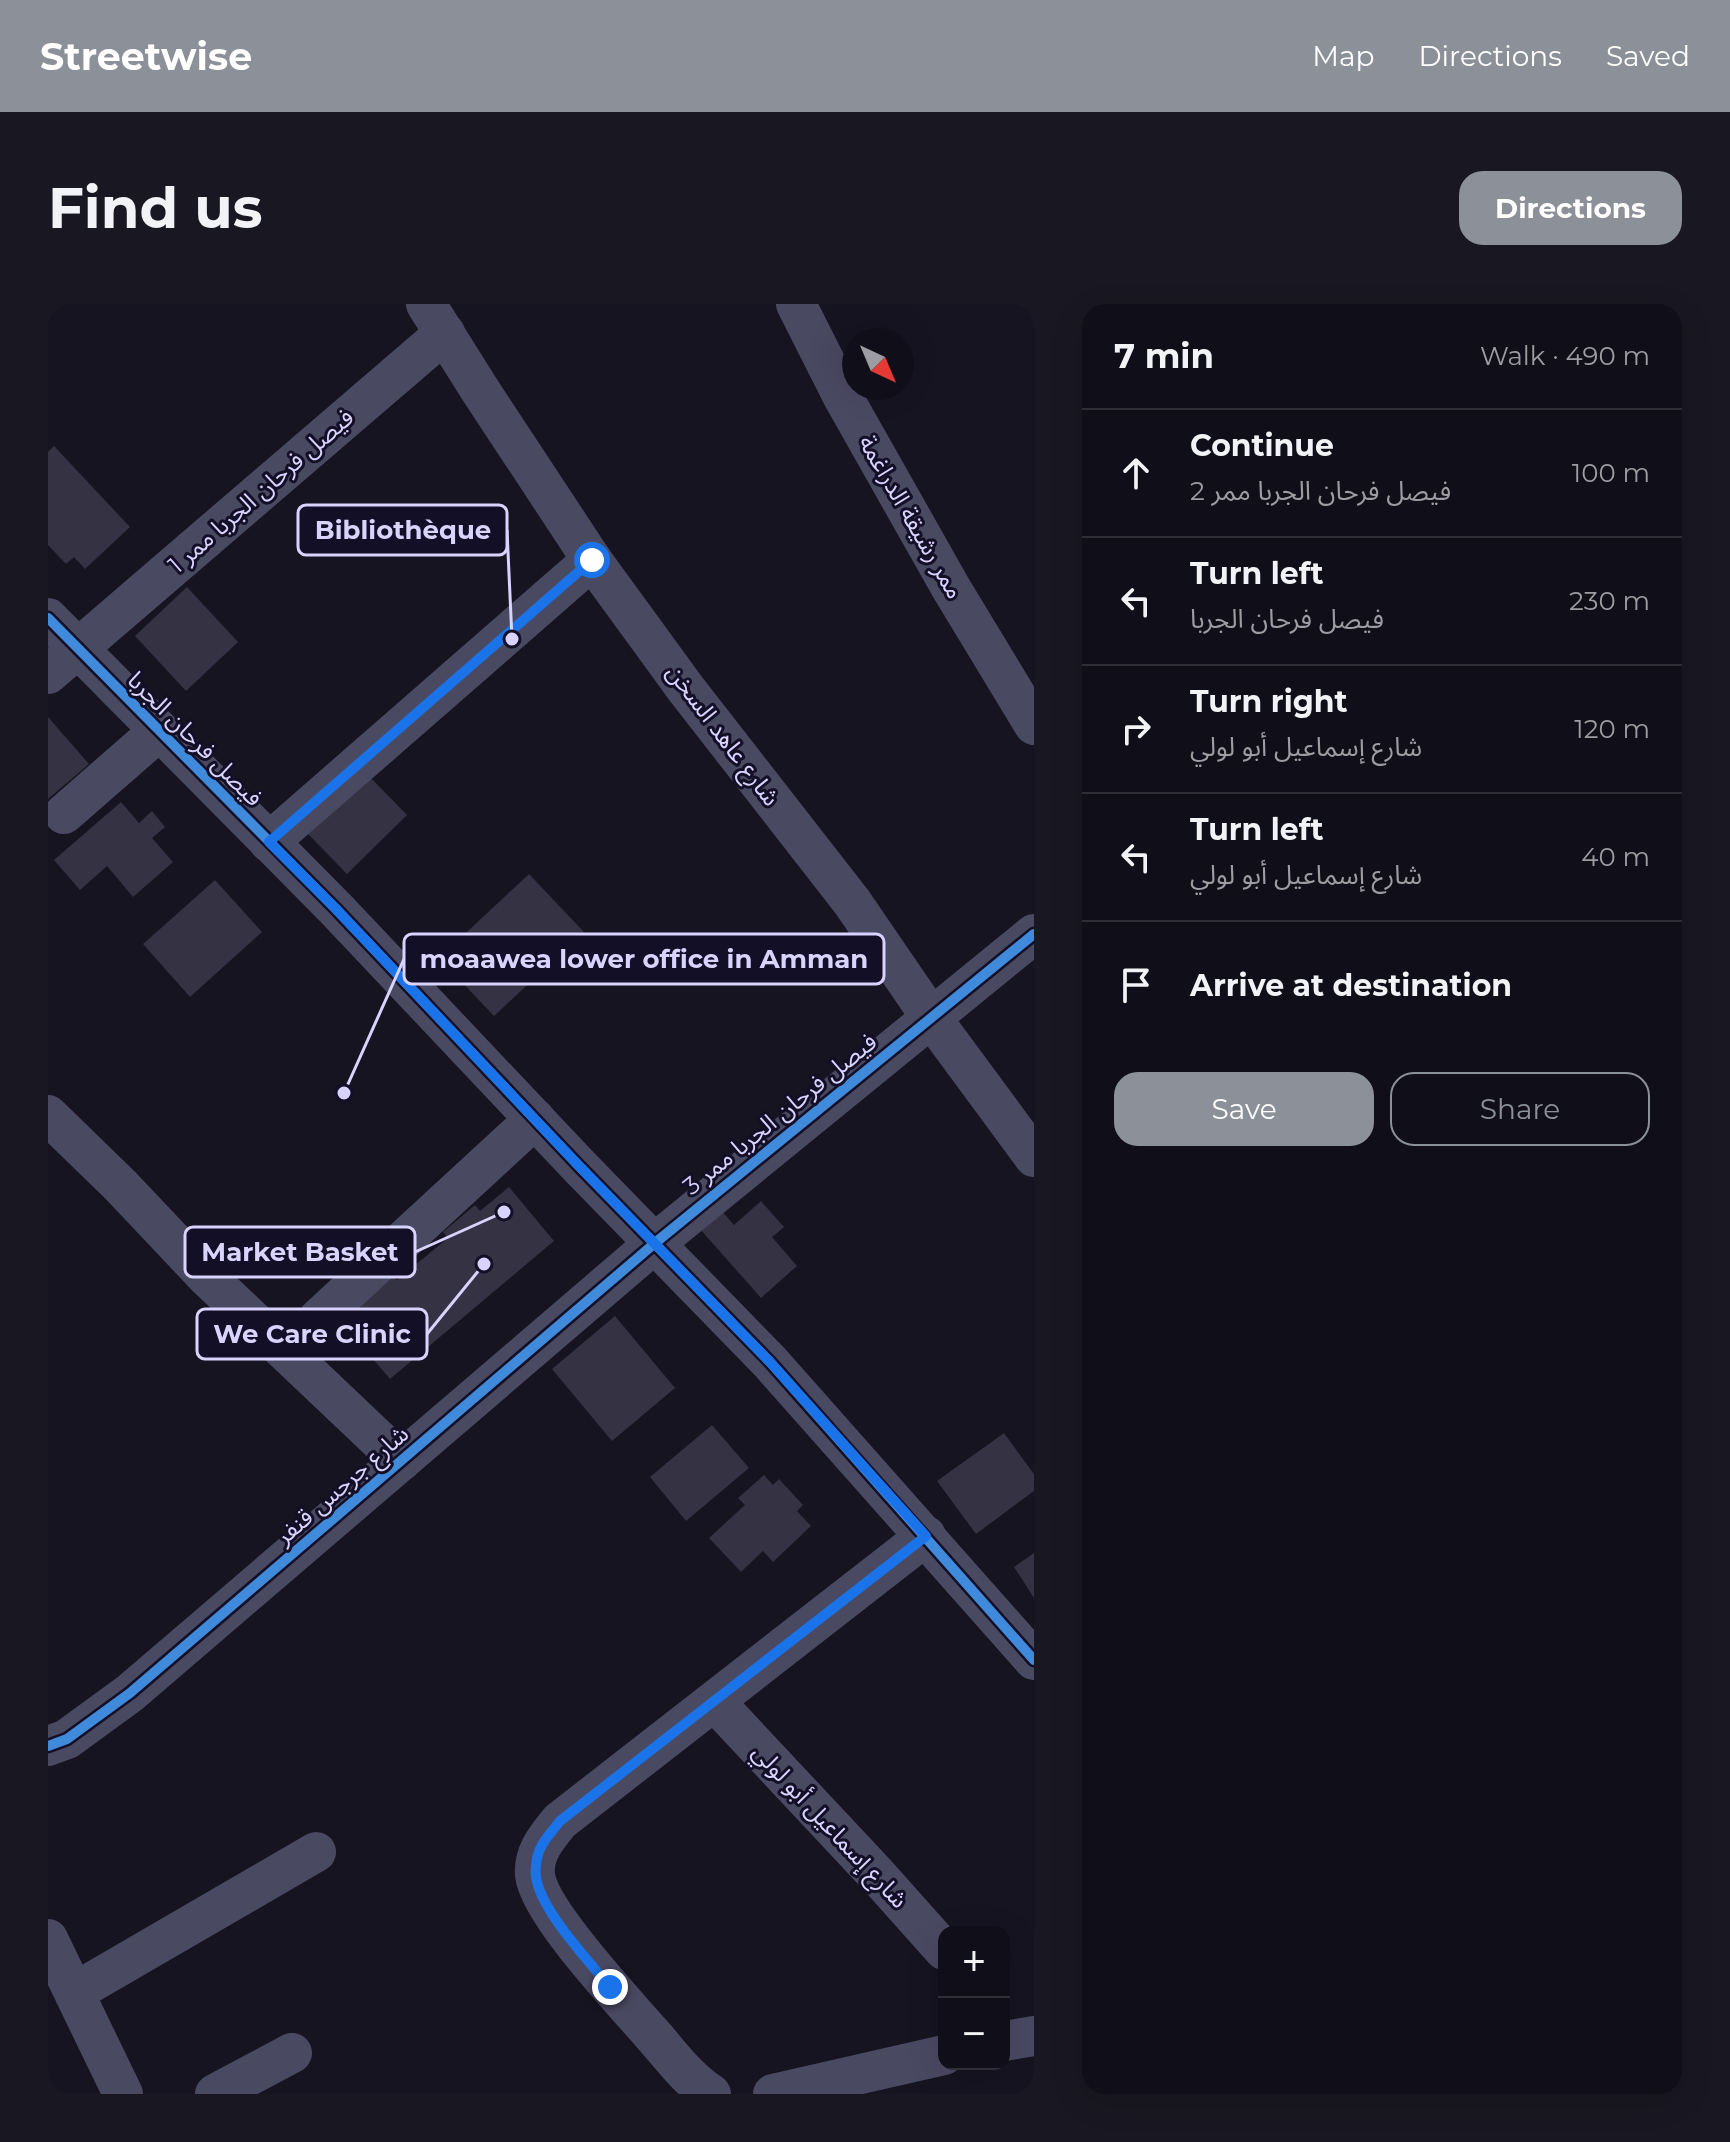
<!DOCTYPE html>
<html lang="en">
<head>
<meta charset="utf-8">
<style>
	body { margin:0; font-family:Montserrat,"Noto Sans Arabic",sans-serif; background:#191822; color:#f1f3f6 }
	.controls { position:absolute; right:24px; bottom:24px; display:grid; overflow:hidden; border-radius:16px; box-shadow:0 8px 32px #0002 }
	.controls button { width:72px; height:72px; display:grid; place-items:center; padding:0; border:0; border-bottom:2px solid #302f38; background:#100f19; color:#f1f3f6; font:40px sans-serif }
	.compass { position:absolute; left:794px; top:24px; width:72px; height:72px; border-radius:50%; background:#100f19; box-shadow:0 8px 32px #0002; rotate:136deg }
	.stop { position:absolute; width:24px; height:24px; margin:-18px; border:6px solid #1a73e8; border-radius:50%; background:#fff }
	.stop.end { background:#1a73e8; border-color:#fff; box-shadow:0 2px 8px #0008 }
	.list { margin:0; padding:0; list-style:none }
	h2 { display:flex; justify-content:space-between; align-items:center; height:104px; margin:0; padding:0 32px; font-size:34px }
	h2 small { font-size:26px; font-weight:400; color:#9c9ca2 }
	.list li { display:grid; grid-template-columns:52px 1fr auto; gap:24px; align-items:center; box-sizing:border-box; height:128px; padding:0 32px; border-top:2px solid #302f38 }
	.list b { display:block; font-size:30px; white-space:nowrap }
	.list p { margin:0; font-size:26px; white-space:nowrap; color:#9c9ca2 }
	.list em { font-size:26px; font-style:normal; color:#9c9ca2 }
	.actions { display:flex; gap:16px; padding:24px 32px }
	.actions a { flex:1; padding:18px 0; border:2px solid #8c9099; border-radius:24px; text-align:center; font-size:28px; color:#8c9099 }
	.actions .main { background:#8c9099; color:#fff }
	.icon { flex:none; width:44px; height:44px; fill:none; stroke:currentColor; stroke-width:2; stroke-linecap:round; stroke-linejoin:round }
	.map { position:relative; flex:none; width:986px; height:1790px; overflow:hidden; border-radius:24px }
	header { display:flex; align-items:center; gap:48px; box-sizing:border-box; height:112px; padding:0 40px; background:#8c9099; color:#fff }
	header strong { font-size:38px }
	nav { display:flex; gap:44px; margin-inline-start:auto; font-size:28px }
	.intro { display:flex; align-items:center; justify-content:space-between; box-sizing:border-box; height:192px; padding:0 48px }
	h1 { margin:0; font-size:56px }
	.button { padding:20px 36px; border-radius:24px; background:#8c9099; color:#fff; font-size:28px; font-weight:700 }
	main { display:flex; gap:48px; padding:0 48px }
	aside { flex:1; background:#100f19; border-radius:24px; box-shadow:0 8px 32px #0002 }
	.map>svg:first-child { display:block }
</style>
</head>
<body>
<header>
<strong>Streetwise</strong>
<nav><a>Map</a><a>Directions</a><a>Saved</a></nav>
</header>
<div class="intro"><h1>Find us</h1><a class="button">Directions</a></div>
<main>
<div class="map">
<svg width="986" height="1790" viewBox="0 0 986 1790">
	<rect width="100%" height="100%" fill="#161421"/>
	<g fill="#343243">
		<path d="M6,142L82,223L37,265L26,253L18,260L0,241V148Z"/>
		<path d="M139,283L190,338L138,387L87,332Z"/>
		<path d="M0,413L41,460L0,495Z"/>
		<path d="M320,471L359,511L299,570L260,530Z"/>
		<path d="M73,498L91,519L104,507L117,523L104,534L125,558L85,593L59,562L32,586L6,556Z"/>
		<path d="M481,570L536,628L446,712L391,654Z"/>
		<path d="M167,576L214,628L142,693L95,640Z"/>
		<path d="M461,883L506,937L342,1075L296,1021L315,1005L308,998L343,969L349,976L400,934L395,928L427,901L432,907Z"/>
		<path d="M713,897L736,923L724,933L749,962L713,994L652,925L673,906L686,921Z"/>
		<path d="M567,1012L627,1084L564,1137L504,1065Z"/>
		<path d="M664,1121L701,1164L638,1217L602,1173Z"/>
		<path d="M956,1129L986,1170V1187L928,1230L889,1177Z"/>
		<path d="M716,1171L725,1181L731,1175L755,1201L749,1207L763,1222L725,1258L715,1247L693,1268L661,1234L697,1201L690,1194Z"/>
		<path d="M986,1249V1294L966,1263Z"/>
	</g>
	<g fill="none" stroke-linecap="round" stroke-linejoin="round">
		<g stroke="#4a4962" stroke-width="40">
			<path d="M378,0L432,86L544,256L638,385L804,598L882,712L986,853"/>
			<path d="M748,0L795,93L903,284L986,421"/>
			<path d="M0,314L288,605L531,862L722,1058L986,1356"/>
			<path d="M0,370L397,29"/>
			<path d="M16,510L111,427"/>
			<path d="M221,538L544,256"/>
			<path d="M0,811L72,881L159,973L353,1157"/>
			<path d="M271,1014L487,815"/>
			<path d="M667,1398L830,1572L896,1646"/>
			<path d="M0,1442L19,1435L82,1389L607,939L986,630"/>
			<path d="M0,1635L75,1790"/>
			<path d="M27,1688L268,1548"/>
			<path d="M956,1737L986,1732"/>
			<path d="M167,1790L244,1749"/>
			<path d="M663,1790C639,1775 621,1749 603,1729C576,1698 491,1608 487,1571C485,1549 499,1533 512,1517L878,1232"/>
			<path d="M725,1790L896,1751"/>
		</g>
		<g stroke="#130f26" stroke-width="15">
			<g id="cycleway">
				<path d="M0,314L288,605L531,862L722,1058L986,1356"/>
				<path d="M0,1442L19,1435L82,1389L607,939L986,630"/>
			</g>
		</g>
		<use href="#cycleway" stroke="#408adc" stroke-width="10"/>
	</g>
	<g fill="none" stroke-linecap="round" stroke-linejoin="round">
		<path stroke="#1a73e8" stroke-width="10" d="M544,256L221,538L288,605L531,862L722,1058L878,1232L512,1517C503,1529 492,1539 489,1554C488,1560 487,1568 488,1573C493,1607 540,1656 562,1683"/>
	</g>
	<g text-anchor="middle" stroke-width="6" stroke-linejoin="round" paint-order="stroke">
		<g font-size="24" fill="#d9d4ff" stroke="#130f26">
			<text transform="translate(213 187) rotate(-41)" y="8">فيصل فرحان الجربا ممر 1</text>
			<text transform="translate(863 213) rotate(60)" y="8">ممر رشيقة الدراغمة</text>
			<text transform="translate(675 431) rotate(53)" y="8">شارع عاهد السخن</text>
			<text transform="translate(147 435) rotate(45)" y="8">فيصل فرحان الجربا</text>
			<text transform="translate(732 810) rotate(-39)" y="8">فيصل فرحان الجربا ممر 3</text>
			<text transform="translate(294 1181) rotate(-41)" y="8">شارع جرجس قنفر</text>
			<text transform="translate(782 1522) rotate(47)" y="8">شارع إسماعيل أبو لولي</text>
		</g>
	</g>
	<path fill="none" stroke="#d9d4ff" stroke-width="3" d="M464 335L459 226M296 789L356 655M456 908L367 948M436 960L379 1030"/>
	<g fill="#d9d4ff" stroke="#130f26" stroke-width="3">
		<circle cx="464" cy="335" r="8"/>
		<circle cx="296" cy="789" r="8"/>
		<circle cx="456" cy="908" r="8"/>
		<circle cx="436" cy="960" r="8"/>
	</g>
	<g fill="#130f26" stroke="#d9d4ff" stroke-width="3">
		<rect x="250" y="201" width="209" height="50" rx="8"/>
		<rect x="356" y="630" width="480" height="50" rx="8"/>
		<rect x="137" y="923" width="230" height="50" rx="8"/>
		<rect x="149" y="1005" width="230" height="50" rx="8"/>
	</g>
	<g font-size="26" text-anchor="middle" font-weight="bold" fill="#d9d4ff">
		<text x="355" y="235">Bibliothèque</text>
		<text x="596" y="664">moaawea lower office in Amman</text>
		<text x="252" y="957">Market Basket</text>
		<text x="264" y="1039">We Care Clinic</text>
	</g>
</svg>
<div class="controls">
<button>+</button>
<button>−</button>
</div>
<svg class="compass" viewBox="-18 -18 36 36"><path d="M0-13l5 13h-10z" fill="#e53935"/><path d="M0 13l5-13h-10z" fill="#9c9ca2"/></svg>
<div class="stop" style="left:544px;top:256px"></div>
<div class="stop end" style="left:562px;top:1683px"></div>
</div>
<aside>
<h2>7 min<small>Walk · 490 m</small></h2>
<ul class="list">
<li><svg class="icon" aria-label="ahead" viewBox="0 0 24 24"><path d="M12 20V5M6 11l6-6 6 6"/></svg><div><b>Continue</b><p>فيصل فرحان الجربا ممر 2</p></div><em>100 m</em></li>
<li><svg class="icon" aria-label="left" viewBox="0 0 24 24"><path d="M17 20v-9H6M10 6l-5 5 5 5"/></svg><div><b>Turn left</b><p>فيصل فرحان الجربا</p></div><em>230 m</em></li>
<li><svg class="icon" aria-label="right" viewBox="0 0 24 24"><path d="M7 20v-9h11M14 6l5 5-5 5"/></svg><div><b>Turn right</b><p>شارع إسماعيل أبو لولي</p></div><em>120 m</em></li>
<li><svg class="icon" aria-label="left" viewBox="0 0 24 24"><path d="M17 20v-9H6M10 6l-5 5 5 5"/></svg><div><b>Turn left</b><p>شارع إسماعيل أبو لولي</p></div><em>40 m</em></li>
<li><svg class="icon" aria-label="arrive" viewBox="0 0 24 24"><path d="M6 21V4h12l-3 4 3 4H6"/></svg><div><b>Arrive at destination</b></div></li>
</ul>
<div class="actions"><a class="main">Save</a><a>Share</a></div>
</aside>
</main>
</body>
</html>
